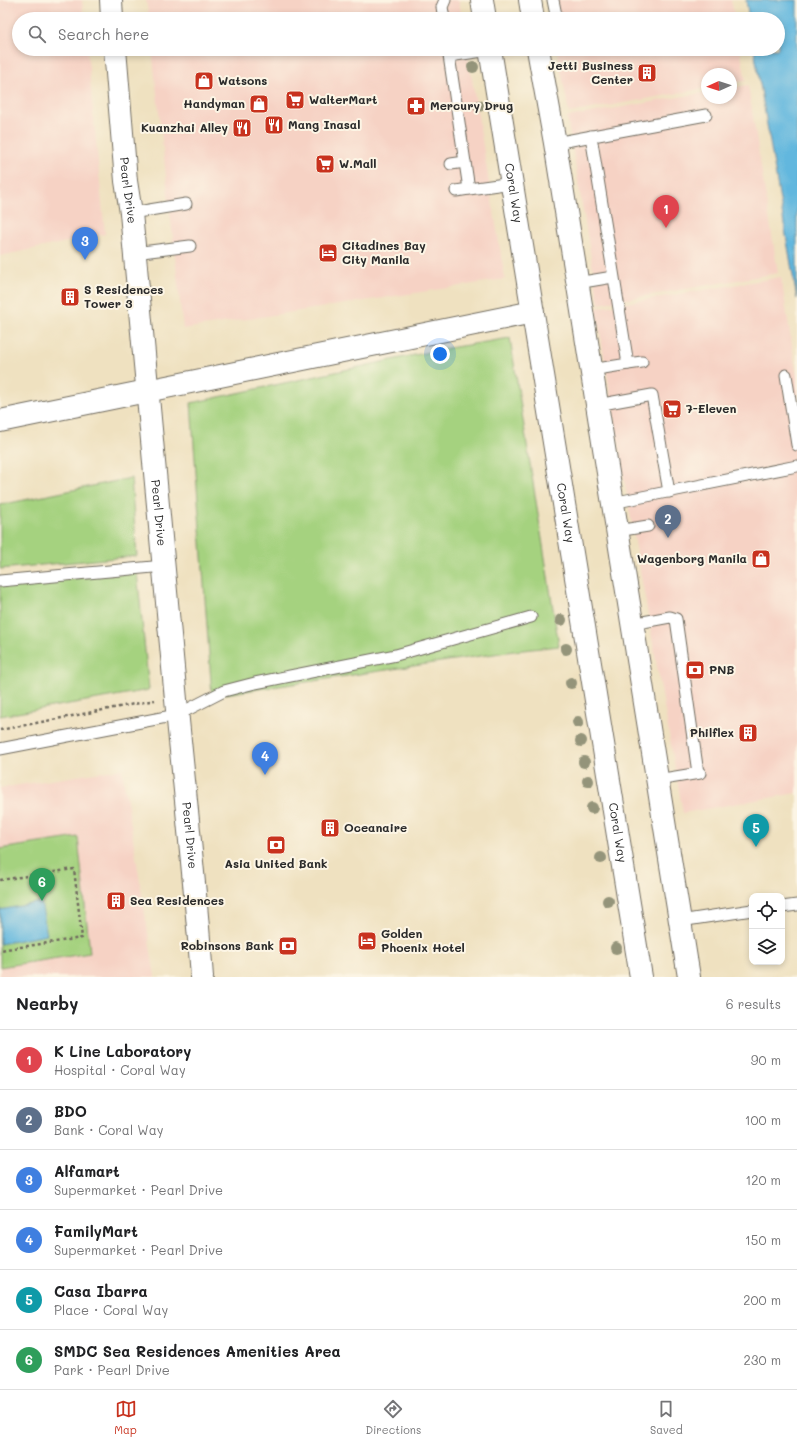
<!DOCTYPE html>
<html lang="en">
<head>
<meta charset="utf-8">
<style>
	body { margin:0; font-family:Mali,sans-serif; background:#f6f6f6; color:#202124 }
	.controls { position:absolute; right:12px; bottom:12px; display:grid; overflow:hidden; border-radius:8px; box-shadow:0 2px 6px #0003 }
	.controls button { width:36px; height:36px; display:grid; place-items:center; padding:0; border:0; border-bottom:1px solid #e0e0e0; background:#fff; color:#202124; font:20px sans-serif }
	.compass { position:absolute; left:701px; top:68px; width:36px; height:36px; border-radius:50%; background:#fff; box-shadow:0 2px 6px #0003; rotate:267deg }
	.you { position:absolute; left:440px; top:354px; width:14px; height:14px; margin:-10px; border:3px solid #fff; border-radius:50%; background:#1a73e8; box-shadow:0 0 0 6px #1a73e833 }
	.badge { display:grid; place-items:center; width:26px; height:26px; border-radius:50%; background:#c8321e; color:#fff; font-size:13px; font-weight:700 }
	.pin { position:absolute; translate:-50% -33px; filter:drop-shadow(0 1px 2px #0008) }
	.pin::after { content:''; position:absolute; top:21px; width:14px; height:12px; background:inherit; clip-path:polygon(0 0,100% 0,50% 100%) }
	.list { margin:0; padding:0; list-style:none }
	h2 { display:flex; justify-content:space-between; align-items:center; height:52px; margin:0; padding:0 16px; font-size:17px }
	h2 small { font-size:13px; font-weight:400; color:#757577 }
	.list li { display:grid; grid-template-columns:26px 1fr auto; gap:12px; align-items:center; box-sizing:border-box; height:60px; padding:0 16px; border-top:1px solid #e0e0e0 }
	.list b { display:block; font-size:15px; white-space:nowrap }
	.list p { margin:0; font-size:13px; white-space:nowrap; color:#757577 }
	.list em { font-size:13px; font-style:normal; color:#757577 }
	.icon { flex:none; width:22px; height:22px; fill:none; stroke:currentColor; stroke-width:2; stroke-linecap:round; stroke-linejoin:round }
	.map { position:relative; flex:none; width:797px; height:977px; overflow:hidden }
	.search { position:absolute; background:#fff; box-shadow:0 2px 6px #0003; left:12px; right:12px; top:12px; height:44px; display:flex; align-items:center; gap:10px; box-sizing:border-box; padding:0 14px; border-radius:22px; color:#757577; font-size:15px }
	.sheet { height:412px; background:#fff }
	nav { display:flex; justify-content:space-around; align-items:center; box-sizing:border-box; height:56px; border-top:1px solid #e0e0e0; background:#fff; font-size:11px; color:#757577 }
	nav a { display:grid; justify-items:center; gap:2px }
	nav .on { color:#c8321e }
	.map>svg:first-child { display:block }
</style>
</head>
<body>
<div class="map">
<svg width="797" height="977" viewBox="0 0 797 977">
	<rect width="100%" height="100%" fill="#fcf5e5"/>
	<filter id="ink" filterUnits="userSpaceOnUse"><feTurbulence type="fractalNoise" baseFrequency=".025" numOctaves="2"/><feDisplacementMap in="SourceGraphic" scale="8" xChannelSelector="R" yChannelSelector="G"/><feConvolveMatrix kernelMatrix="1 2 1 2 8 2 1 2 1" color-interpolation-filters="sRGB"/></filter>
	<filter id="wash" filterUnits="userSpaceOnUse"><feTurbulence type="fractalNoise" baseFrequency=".012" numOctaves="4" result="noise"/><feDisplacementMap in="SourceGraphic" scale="16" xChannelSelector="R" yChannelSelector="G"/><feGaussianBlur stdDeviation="0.9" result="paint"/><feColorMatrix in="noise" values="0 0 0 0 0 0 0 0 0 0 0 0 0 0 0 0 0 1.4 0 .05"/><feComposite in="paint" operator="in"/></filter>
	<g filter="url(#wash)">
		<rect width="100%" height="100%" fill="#efe1c0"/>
		<g fill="#f6d2c4">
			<path d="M0,0H82L84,19H19V49H87L105,234L0,256Z"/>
			<path d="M146,0H459L462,19H149Z"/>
			<path d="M548,0H731L735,19H552Z"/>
			<path d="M152,49H467L505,279L183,329Z"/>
			<path d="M557,49H740L746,81L731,83V74H707V88L569,113Z"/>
			<path d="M748,85L778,273L599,304L567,117L707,92V98H731V88Z"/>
			<path d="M781,277L797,377V793L683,813L628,502L596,308Z"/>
			<path d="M122,769L155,977H0V788Z"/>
		</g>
		<g fill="#a5d27f" stroke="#687e55">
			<path d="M510,338L559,646L514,651L212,696L191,403L443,349Z"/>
			<path d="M131,478L137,556L0,569V505Z"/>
			<path d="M137,572L149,690L0,716V586Z"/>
			<path d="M78,837L90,953L0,967V849Z"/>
		</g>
		<g fill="#62b7de" stroke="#467184">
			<path d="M746,0H797V299L754,49H778V19H749Z"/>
			<path d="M41,902L47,935L0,944V910Z"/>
		</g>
	</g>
	<g filter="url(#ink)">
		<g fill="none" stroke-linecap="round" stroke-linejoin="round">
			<g stroke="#706b5f" stroke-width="13">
				<g id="service">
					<path d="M553,0L556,15"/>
					<path d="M444,19L442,7L445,0"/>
					<path d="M448,49L469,189L512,183"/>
					<path d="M449,56L490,50"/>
					<path d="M591,136L628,364L591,370"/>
					<path d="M555,143L706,115"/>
					<path d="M451,164L465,162"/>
					<path d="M456,191L469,189"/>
					<path d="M131,213L186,204"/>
					<path d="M134,253L190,246"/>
					<path d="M577,283L613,277"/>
					<path d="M628,364L642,362"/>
					<path d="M786,375L797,445"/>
					<path d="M597,405L652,395L669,492"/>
					<path d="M612,503L797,466"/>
					<path d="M617,531L648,526"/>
					<path d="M0,581L164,566"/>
					<path d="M632,624L670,617L676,619L698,773"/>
					<path d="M0,749L177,715L224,691L255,683L396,655L531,617"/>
					<path d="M657,780L700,773"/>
					<path d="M782,907L797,905"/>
					<path d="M680,921L752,910"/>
				</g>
			</g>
			<g stroke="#706b5f" stroke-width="24">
				<g id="minor">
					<path d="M111,0L112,19"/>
					<path id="s1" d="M115,49L126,181L131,213C145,371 160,530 175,689C184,785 195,881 202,977"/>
					<path d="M0,421L533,312"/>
				</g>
			</g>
			<g stroke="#706b5f" stroke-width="24">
				<g id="tertiary">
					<path d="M482,0L485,19"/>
					<path d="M530,0L533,19"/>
					<path id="s2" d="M490,49L641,977"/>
					<path d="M538,49L555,143L689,977"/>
				</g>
			</g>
			<g stroke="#706b5f" stroke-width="2.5" stroke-dasharray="3 3" stroke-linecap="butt">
				<path d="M0,730L155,700"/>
				<path d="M0,880L74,869L82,938L0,950"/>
			</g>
			<use href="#service" stroke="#fff" stroke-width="11"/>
			<use href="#minor" stroke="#fff" stroke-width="22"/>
			<use href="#tertiary" stroke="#fff" stroke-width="22"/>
		</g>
		<g fill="#94947a">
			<circle cx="473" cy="67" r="6"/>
			<circle cx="479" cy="106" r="6"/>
			<circle cx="561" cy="620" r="6"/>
			<circle cx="566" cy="649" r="6"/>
			<circle cx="571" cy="683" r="6"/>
			<circle cx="578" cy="722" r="6"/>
			<circle cx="581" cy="741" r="6"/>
			<circle cx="584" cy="762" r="6"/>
			<circle cx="588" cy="781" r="6"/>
			<circle cx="592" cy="808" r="6"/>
			<circle cx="601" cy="858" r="6"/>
			<circle cx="608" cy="901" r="6"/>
			<circle cx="616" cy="948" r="6"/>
		</g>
	</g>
	<defs>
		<g id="building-square" transform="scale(1)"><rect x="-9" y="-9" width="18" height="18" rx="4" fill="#c8321e" stroke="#fcf5e5"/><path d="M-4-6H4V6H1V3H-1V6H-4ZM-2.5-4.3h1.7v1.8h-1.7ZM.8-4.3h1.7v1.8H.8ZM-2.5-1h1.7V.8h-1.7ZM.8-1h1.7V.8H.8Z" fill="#fff"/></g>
		<g id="shop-square" transform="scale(1)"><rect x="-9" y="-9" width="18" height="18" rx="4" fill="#c8321e" stroke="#fcf5e5"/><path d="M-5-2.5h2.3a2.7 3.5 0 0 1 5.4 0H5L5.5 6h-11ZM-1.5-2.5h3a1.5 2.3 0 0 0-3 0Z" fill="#fff"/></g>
		<g id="supermarket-square" transform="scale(1)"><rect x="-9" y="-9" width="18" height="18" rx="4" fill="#c8321e" stroke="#fcf5e5"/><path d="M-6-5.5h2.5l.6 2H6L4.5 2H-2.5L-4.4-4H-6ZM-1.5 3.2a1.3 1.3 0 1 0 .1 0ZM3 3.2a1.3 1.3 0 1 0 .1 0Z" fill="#fff"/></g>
		<g id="pharmacy-square" transform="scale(1)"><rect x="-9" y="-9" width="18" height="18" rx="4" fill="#c8321e" stroke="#fcf5e5"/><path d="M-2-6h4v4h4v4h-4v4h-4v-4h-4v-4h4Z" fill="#fff"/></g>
		<g id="restaurant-square" transform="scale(1)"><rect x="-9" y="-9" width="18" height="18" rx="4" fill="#c8321e" stroke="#fcf5e5"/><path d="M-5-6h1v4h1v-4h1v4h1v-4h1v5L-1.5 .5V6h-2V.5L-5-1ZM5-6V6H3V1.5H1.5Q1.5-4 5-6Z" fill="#fff"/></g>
		<g id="hotel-square" transform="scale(1)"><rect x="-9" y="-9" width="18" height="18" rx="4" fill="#c8321e" stroke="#fcf5e5"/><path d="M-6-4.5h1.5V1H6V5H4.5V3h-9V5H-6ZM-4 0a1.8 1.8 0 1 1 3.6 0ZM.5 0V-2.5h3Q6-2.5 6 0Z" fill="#fff"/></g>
		<g id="bank-square" transform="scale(1)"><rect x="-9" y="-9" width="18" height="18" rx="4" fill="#c8321e" stroke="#fcf5e5"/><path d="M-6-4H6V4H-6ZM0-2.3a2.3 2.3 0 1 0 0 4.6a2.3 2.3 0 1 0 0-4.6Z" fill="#fff"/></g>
	</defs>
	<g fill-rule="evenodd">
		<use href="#building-square" x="647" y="73"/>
		<use href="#shop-square" x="204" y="81"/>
		<use href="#supermarket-square" x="295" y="100"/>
		<use href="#shop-square" x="259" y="104"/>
		<use href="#pharmacy-square" x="416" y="106"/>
		<use href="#restaurant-square" x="274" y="125"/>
		<use href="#restaurant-square" x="242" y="128"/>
		<use href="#supermarket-square" x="325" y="164"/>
		<use href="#hotel-square" x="328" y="253"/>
		<use href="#building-square" x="70" y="297"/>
		<use href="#supermarket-square" x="672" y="409"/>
		<use href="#shop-square" x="761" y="559"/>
		<use href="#bank-square" x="695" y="670"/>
		<use href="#building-square" x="748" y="733"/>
		<use href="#building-square" x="330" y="828"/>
		<use href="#bank-square" x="276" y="845"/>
		<use href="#building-square" x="116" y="901"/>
		<use href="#hotel-square" x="367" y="941"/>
		<use href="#bank-square" x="288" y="946"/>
	</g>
	<g text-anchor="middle" stroke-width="4" stroke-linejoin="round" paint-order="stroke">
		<g font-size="12" font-weight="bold" fill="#2b2b2b" stroke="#fcf5e5" text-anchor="start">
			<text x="633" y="70" text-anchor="end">Jetti Business<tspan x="633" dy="14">Center</tspan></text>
			<text x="218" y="85">Watsons</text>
			<text x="309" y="104">WalterMart</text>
			<text x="245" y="108" text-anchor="end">Handyman</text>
			<text x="430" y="110">Mercury Drug</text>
			<text x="288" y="129">Mang Inasal</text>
			<text x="228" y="132" text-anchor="end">Kuanzhai Alley</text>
			<text x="339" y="168">W.Mall</text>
			<text x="342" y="250">Citadines Bay<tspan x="342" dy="14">City Manila</tspan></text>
			<text x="84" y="294">S Residences<tspan x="84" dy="14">Tower 3</tspan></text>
			<text x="686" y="413">7-Eleven</text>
			<text x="747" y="563" text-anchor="end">Wagenborg Manila</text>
			<text x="709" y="674">PNB</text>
			<text x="734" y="737" text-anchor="end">Philflex</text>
			<text x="344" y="832">Oceanaire</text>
			<text x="276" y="868" text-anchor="middle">Asia United Bank</text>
			<text x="130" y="905">Sea Residences</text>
			<text x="381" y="938">Golden<tspan x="381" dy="14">Phoenix Hotel</tspan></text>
			<text x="274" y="950" text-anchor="end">Robinsons Bank</text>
		</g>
		<g font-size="12" fill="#2b2b2b" stroke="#fcf5e5">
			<text dy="4" stroke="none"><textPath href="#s1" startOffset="142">Pearl Drive</textPath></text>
			<text dy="4" stroke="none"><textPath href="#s2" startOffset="146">Coral Way</textPath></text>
			<text dy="4" stroke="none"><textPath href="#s1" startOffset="466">Pearl Drive</textPath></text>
			<text dy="4" stroke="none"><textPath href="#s2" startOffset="470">Coral Way</textPath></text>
			<text dy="4" stroke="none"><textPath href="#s2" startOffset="794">Coral Way</textPath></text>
			<text dy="4" stroke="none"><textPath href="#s1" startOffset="790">Pearl Drive</textPath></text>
		</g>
	</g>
</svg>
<div class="controls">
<button><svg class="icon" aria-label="locate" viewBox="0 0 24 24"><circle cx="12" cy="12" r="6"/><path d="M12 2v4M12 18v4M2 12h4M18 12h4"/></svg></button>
<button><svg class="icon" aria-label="layers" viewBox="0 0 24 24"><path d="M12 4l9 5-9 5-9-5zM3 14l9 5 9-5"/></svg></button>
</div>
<svg class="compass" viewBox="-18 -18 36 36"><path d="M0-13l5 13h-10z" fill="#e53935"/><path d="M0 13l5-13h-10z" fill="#757577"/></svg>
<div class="you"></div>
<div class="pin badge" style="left:666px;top:228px;background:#e0444e">1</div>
<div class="pin badge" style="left:668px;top:538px;background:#5c6f8a">2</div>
<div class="pin badge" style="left:85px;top:260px;background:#3f7fe0">3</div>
<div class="pin badge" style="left:265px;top:775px;background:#3f7fe0">4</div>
<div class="pin badge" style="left:756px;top:847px;background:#0f9aa8">5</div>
<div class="pin badge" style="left:42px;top:901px;background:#2e9e5b">6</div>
<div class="search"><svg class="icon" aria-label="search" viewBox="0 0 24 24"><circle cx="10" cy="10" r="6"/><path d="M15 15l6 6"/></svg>Search here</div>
</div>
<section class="sheet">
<h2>Nearby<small>6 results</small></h2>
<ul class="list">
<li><span class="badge" style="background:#e0444e">1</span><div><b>K Line Laboratory</b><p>Hospital · Coral Way</p></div><em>90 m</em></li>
<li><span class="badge" style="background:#5c6f8a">2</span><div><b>BDO</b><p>Bank · Coral Way</p></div><em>100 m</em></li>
<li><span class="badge" style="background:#3f7fe0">3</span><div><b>Alfamart</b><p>Supermarket · Pearl Drive</p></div><em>120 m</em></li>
<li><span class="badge" style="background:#3f7fe0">4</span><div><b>FamilyMart</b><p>Supermarket · Pearl Drive</p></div><em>150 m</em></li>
<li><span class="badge" style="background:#0f9aa8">5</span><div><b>Casa Ibarra</b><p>Place · Coral Way</p></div><em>200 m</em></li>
<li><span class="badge" style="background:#2e9e5b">6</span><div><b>SMDC Sea Residences Amenities Area</b><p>Park · Pearl Drive</p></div><em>230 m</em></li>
</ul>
</section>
<nav>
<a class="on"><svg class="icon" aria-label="map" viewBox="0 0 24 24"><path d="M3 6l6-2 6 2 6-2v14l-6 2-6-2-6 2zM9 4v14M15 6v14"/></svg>Map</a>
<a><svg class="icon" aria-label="directions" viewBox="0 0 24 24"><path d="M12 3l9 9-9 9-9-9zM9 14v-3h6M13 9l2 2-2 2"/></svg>Directions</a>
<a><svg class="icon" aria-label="saved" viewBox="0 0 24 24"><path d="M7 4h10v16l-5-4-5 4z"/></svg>Saved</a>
</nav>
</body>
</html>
